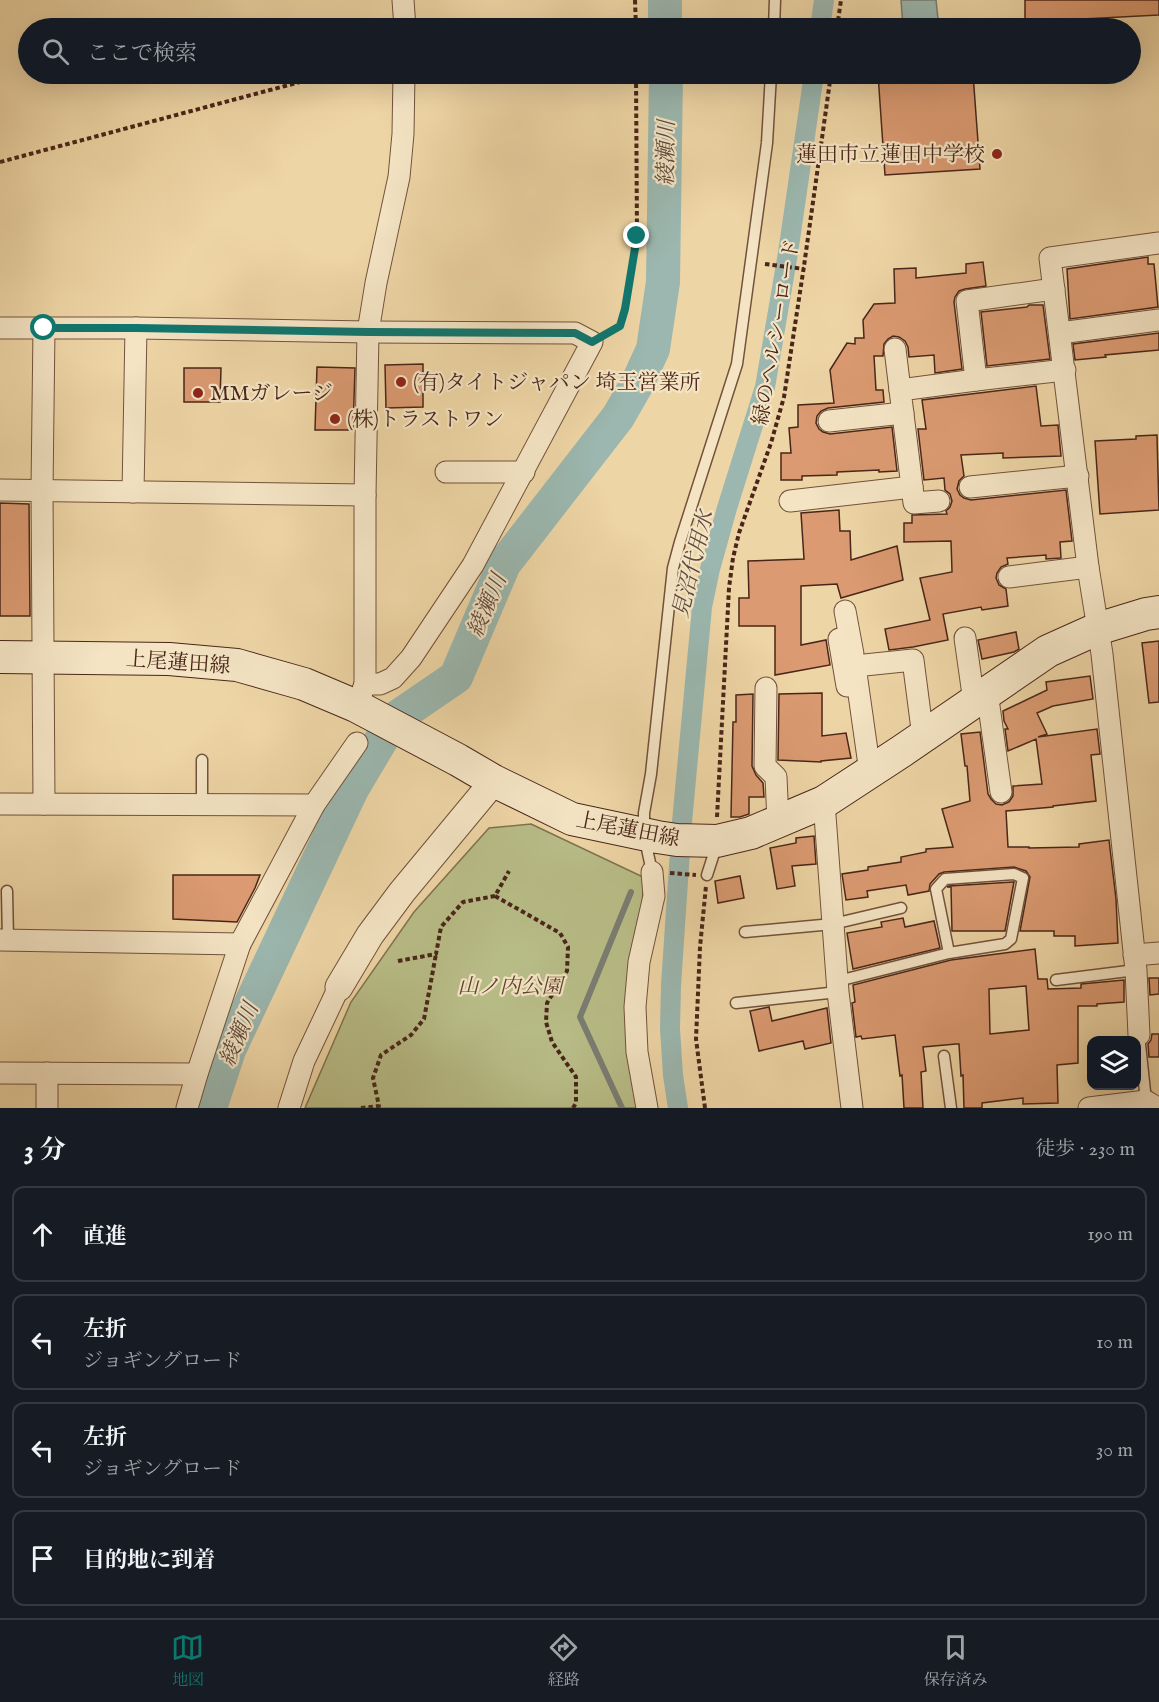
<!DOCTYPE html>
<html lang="ja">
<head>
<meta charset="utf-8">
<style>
	body { margin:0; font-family:"IM FELL English","Noto Serif JP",serif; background:#20242c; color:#f1f3f6 }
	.controls { position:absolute; right:18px; bottom:18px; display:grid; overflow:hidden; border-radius:12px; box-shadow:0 6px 24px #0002 }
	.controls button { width:54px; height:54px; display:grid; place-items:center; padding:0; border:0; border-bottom:2px solid #363941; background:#171b24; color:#f1f3f6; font:30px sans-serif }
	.stop { position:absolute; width:18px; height:18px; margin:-14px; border:4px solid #0f766e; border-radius:50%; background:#fff }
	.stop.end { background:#0f766e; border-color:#fff; box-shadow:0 2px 6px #0008 }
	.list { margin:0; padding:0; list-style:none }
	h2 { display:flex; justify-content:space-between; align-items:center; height:78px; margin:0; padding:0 24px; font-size:26px }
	h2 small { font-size:20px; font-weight:400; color:#9ea1a6 }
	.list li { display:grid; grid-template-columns:39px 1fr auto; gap:18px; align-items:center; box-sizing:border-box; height:96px; margin:0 12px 12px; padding:0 12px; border:2px solid #363941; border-radius:12px }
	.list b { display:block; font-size:22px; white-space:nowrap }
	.list p { margin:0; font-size:20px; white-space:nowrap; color:#9ea1a6 }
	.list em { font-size:20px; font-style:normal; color:#9ea1a6 }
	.icon { flex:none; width:33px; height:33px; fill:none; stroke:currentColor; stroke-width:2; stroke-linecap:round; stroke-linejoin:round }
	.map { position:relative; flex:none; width:1159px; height:1108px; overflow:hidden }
	.search { position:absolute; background:#171b24; box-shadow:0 6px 24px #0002; left:18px; right:18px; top:18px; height:66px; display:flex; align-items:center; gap:15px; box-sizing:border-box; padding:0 21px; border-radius:33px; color:#9ea1a6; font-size:22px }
	.sheet { height:510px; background:#171b24 }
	nav { display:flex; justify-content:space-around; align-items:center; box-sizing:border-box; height:84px; border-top:2px solid #363941; background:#171b24; font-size:16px; color:#9ea1a6 }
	nav a { display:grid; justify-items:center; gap:3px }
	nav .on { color:#0f766e }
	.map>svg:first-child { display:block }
</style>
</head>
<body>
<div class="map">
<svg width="1159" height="1108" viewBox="0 0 1159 1108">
	<rect width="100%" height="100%" fill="#eed5a5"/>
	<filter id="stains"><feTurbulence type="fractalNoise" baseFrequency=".00333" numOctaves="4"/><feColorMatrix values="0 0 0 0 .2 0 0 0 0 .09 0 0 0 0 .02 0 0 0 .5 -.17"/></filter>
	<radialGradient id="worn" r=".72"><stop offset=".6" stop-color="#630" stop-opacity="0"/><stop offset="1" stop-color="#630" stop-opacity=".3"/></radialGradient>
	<path fill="#b8bd87" stroke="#807250" stroke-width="1.5" d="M531,824L643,877L639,1108H305L351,1002L414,912L489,828Z"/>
	<path fill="#9bb7af" stroke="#7a7d73" stroke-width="1.5" d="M901,0H936L939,28H903Z"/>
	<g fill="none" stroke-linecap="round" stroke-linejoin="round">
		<path stroke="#7a7d73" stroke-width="6" d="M622,1108L580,1017L631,892"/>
		<g stroke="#9bb7af" stroke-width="20">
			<path d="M820,28L824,0"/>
			<path d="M678,1108L673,1075L670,1029L671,985L682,822L702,607L710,569L727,508L765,387L788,253L814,74"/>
		</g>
		<g stroke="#9bb7af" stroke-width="34">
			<path d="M665,0V28"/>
			<path d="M210,1108L229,1050L352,789L393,720L456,677L504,564L618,417L637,384L653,349L663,282L666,74"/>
		</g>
	</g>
	<g fill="#db9a71" stroke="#492619" stroke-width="1.5" fill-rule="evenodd">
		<path d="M1025,0H1159V15L1025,22Z"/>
		<path d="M878,74H973L980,169L885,175Z"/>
		<path d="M1148,257V264H1154L1158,307L1070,319L1067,269Z"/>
		<path d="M983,262L986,286L965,289L959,291L955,297L954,302L962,369L935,373L934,355L909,357L908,347L905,341L899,337L893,336L888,339L884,344L883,356H874L876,390H883L884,402L828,408L821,411L817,416L816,423L819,429L823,432L830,434L892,427L897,471L879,472V470L837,472V475L802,476V480H781V453H791L789,428L798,427V405L834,403L830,370L847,343L855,344V338H864L863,320L874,304L895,303L894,269L916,268V278L966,273V264Z"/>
		<path d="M1029,305H1043L1050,359L987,366L981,312L1027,307Z"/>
		<path d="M1159,333V350L1105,355L1106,357L1075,360L1073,344Z"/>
		<path d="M423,364V407L386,408L385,365Z"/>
		<path d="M317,367L355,368L353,430H315Z"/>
		<path d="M184,368H221L220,402H184Z"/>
		<path d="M1036,386L1041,426L1058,425L1061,456L1003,458V453L961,455L964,476L959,481L957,489L960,495L964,498L971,500L1066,490L1072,541L1060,542L1061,558L1046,559V555L1007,558L1008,564L1001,567L997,573L996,578L999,585L1006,589L1008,606L982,610L981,607L943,614L948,640L913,647L889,650L885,629L930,620L920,578L952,572L951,541L904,542V523H912V515L947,514L946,511L950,507L952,501L950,494L945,490L944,478L924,480L918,429H926L922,400Z"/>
		<path d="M1157,435L1159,510L1100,514L1095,441L1136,439V436Z"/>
		<path d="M0,503L29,504L30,616H0Z"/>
		<path d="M839,510L840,531H850L851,560L897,546L903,580L841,598L837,584L801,586V645L826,640L830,665L775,675V626H739V598H749L748,561L804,559L801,513Z"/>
		<path d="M1016,632L1019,649L1014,652L982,659L978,640Z"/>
		<path d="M1159,641V702L1149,703L1142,643Z"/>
		<path d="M1090,676L1093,699L1053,706L1037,713L1047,734L1038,737L1097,729L1100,754L1091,755L1096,801L1053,806V807L1006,811L1008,847H1029V848L1079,847V844L1109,840L1116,899L1118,943L1075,946V936H1054V931H1020L1030,877L1026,871L1014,867L944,872L939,874L930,884L929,891L908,895L906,885L867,891L868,897L846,900L842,874L868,870V867L901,862V857L926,852V849L953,847L942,809L970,801L967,766H965L961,734L980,732L988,794L991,799L996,804L1002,805L1009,802L1013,796V786L1042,784L1036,739L1008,751L1005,729H1008L1004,721L1003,711L1047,690L1046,682Z"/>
		<path d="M822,693V736L846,733L851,758L821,761V762L778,760L779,694Z"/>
		<path d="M753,694L752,766L756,775L763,783L764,797H749V814L740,817H731L733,722H736V695Z"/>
		<path d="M814,836L816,864L792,866L795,886L777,889L770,848L796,843V838Z"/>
		<path d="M173,875H260L255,888L237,922L173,919Z"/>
		<path d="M740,876L744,898L718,903L715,881Z"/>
		<path d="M1013,882H1014L1005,931H952L951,887H947L949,886Z"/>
		<path d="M903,918L905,927L934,921L940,948L853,969L847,933L882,927L881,922Z"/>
		<path d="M1035,949L1038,979H1047L1048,989L1081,988V984L1124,980V1002L1097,1004V1006H1078V1063L1057,1065L1058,1103L1023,1104V1098L982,1103V1108H964L963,1075L961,1076L959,1044H956L923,1047L926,1071L921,1072L923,1108H904L902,1075L900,1076L895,1035L862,1039L861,1036L856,1037L852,1003L855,1002L853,985L951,960ZM1026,986L1029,1030L990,1034L989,989Z"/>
		<path d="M1149,978H1159V994L1150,995Z"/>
		<path d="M769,1007L772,1021L827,1008L831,1043L805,1049L803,1041L759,1051L750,1011Z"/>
		<path d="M1152,1034H1159V1057H1149L1148,1044L1151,1040Z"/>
	</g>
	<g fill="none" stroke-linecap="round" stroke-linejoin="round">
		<g stroke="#72523c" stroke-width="13">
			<g id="service">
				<path d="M774,28L775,0"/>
				<path d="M202,760V805"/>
				<path d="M652,872L644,835V813L651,774L673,568L680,542L737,364L767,143L771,74"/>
				<path d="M707,875L717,844"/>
				<path d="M7,891L8,940"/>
				<path d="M745,932L833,924L901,908"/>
				<path d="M1056,980L1136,970"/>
				<path d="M838,981L949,953L1005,944L1011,939L1023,878L1014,874L945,879L936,889L949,953"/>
				<path d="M736,1003L838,992"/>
				<path d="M1139,1035L1146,1101"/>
				<path d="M944,1056L951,1108"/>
			</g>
		</g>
		<g stroke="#72523c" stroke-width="23">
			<g id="minor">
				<path d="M403,0L405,28"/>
				<path d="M1054,289L967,301L976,380L1065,370"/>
				<path d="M0,328H136L368,332L575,333L592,342L473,565L411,658L393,678L380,684H365"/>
				<path d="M44,328L42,490L44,804"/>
				<path d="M1060,333L1159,320"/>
				<path d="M895,349L900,390"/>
				<path d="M829,421L903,413"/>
				<path d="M446,472H524"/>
				<path d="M970,487L1078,476"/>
				<path d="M0,490L365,495"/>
				<path d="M133,492L136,328"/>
				<path d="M790,501L912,487"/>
				<path d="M939,501L914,503L900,390L976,380"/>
				<path d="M1009,577L1088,567"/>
				<path d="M845,611L853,654"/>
				<path d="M965,638L974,702"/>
				<path d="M839,639L847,686"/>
				<path d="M766,688L765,766L776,777L778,822"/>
				<path d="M987,692L1001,792"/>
				<path d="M361,695L365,684V495L368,332L376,283L399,177L403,134L404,74"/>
				<path d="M870,772L855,666L913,660L923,737"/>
				<path d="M824,802L838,992L852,1108"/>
				<path d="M0,804L314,805"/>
				<path d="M0,940L240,944"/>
				<path d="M1134,955L1159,953"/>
				<path d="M1139,1035L1136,970L1102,654L1088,567L1050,258L1159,243"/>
				<path d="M0,1073L197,1074"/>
				<path d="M47,1073V1108"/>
				<path d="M187,1108L197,1074L240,944L314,805L357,743"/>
				<path d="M289,1108L304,1061L339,987"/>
				<path d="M647,1108L637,1052L635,1007L639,962L654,896L652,872"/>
				<path d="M1089,1108L1146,1101L1157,1108"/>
			</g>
		</g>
		<g stroke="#72523c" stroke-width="29">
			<path id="tertiary" d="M339,987L370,935L402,892L494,781"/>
		</g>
		<g stroke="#492619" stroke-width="34">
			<path id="secondary" d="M0,657L169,659L237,665L304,684L356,706L458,760L494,781L572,819L657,837L677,840L717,841L751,833L824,802L902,751L1048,651L1097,629L1146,614L1159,612"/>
		</g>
		<g stroke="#492619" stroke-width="4" stroke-dasharray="4.5 3" stroke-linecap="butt">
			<path d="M635,0L636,28"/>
			<path d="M837,28L841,0"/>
			<path d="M0,162L330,74"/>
			<path d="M765,264L804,269"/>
			<path d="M607,334L620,326L625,309L637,236L636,74"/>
			<path d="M717,817L729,588L733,558L739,533L771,443L784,397L804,266L831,74"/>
			<path d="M670,873L696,875"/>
			<path d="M495,896L560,933L568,947L567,971L547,1003L546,1022L552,1042L576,1077V1103L573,1108"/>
			<path d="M398,961L436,954L441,927L463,902L495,896L509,871"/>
			<path d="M361,1108L379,1106L373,1078L381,1055L411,1035L424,1019L436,954"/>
			<path d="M705,1108L696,1039L700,947L706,886"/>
		</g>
		<use href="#service" stroke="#f4e4c4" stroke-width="10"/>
		<use href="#minor" stroke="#f4e4c4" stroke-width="21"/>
		<use href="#tertiary" stroke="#f4e4c4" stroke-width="27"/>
		<use href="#secondary" stroke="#f4e4c4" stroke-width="32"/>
	</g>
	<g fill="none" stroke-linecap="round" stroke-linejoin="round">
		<path stroke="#0f766e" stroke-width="8" d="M44,328H136L368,332L575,333L592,342L620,326L625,309L637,236"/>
	</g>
	<g fill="#8f2418" stroke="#f4e4c4" stroke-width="2">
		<circle cx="997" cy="154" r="6"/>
		<circle cx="401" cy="382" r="6"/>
		<circle cx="198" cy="393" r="6"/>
		<circle cx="335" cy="419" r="6"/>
	</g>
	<g text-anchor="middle" stroke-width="4.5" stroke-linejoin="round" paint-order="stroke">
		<g font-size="21" fill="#492619" stroke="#f4e4c4" text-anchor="start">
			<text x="985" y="161" text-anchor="end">蓮田市立蓮田中学校</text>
			<text x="413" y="389">(有)タイトジャパン 埼玉営業所</text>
			<text x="210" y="400">MMガレージ</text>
			<text x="347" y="426">(株)トラストワン</text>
		</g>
		<g font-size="21" fill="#492619" stroke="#f4e4c4">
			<text transform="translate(776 332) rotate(-80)" y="7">緑のヘルシーロード</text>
			<text transform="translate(178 662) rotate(4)" y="7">上尾蓮田線</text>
			<text transform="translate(628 829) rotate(11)" y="7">上尾蓮田線</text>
		</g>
		<g font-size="21" font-style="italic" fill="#5f442f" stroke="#f4e4c4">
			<text x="510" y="993">山ノ内公園</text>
		</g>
		<g font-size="22" font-style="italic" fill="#5e4a3e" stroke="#f4e4c4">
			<text transform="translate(665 153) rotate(-89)" y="8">綾瀬川</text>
			<text transform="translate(692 564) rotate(-76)" y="8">見沼代用水</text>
			<text transform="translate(486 605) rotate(-67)" y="8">綾瀬川</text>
			<text transform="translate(238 1034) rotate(-67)" y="8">綾瀬川</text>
		</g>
	</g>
	<rect width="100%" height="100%" filter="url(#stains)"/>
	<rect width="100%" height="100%" fill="url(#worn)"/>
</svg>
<div class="controls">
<button><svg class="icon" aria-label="layers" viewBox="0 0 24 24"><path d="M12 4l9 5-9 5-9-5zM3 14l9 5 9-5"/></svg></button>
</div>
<div class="stop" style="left:44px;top:328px"></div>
<div class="stop end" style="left:637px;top:236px"></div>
<div class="search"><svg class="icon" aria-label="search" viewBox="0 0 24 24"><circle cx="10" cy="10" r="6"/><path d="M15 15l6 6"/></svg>ここで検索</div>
</div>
<section class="sheet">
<h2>3 分<small>徒歩 · 230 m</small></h2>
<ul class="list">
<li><svg class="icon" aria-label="ahead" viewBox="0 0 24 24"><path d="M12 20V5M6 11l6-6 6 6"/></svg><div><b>直進</b></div><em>190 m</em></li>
<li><svg class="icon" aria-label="left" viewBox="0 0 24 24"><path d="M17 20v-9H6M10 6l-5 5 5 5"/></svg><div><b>左折</b><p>ジョギングロード</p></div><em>10 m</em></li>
<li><svg class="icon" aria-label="left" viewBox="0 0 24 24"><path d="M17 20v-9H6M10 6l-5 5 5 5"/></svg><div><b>左折</b><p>ジョギングロード</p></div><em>30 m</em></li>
<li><svg class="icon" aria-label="arrive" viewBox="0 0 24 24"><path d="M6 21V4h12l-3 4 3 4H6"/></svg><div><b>目的地に到着</b></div></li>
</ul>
</section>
<nav>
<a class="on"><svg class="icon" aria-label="map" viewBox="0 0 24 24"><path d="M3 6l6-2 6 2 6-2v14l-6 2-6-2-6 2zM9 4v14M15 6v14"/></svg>地図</a>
<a><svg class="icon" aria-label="directions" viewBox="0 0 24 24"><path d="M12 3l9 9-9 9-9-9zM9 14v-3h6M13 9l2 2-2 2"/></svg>経路</a>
<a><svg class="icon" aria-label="saved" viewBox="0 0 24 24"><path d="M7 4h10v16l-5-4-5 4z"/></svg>保存済み</a>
</nav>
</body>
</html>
